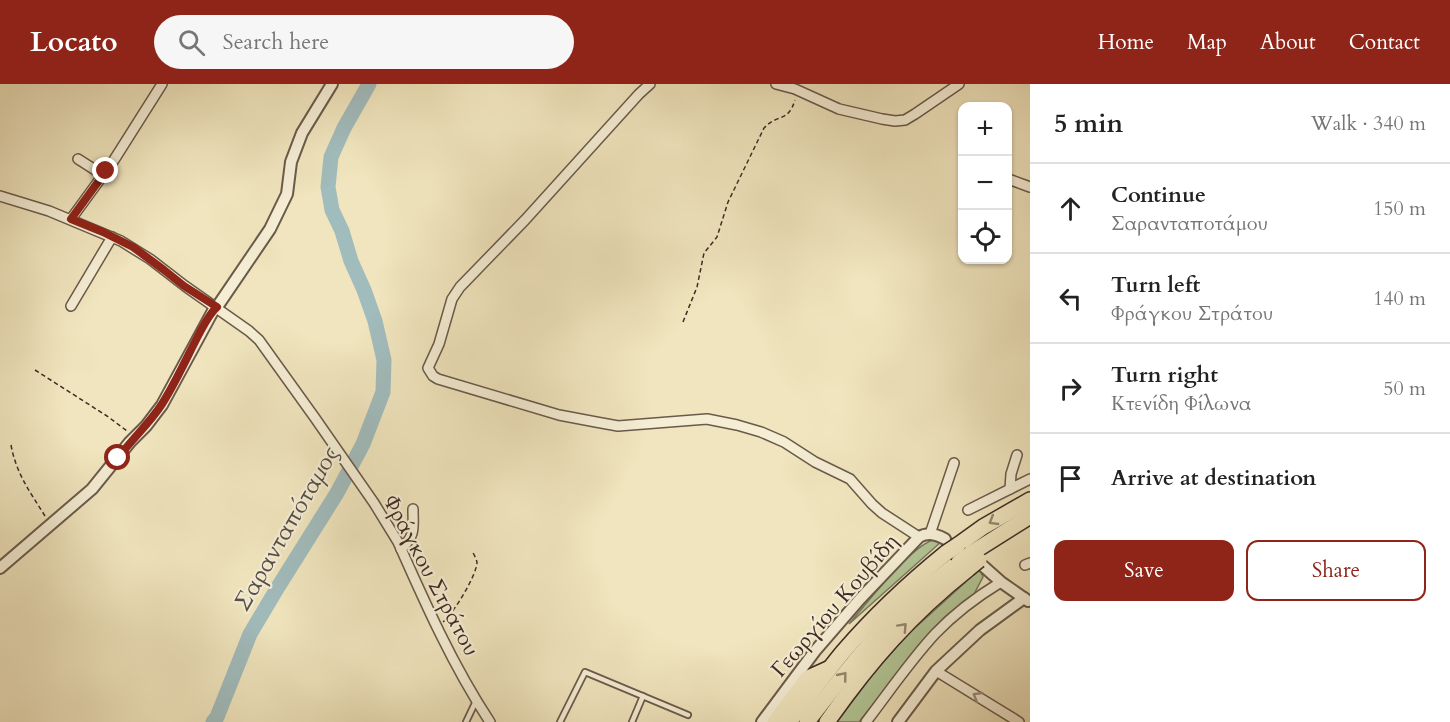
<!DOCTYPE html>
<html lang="en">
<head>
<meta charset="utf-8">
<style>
	body { margin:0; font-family:Cardo,serif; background:#f6f6f6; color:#222 }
	.controls { position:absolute; right:18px; top:18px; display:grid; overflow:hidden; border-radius:12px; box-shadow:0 2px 4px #0004 }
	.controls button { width:54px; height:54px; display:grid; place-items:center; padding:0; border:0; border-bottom:2px solid #e0e0e0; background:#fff; color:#222; font:30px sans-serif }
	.stop { position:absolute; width:18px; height:18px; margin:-14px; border:4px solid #8f2418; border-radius:50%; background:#fff }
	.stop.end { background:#8f2418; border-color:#fff; box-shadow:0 2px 6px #0008 }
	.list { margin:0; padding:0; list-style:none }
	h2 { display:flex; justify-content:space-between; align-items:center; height:78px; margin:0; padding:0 24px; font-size:26px }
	h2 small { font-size:20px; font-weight:400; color:#767676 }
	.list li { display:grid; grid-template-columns:39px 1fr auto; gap:18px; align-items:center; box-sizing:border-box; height:90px; padding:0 24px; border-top:2px solid #e0e0e0 }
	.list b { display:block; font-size:22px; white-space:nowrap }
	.list p { margin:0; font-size:20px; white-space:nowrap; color:#767676 }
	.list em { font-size:20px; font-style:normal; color:#767676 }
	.actions { display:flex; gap:12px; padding:18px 24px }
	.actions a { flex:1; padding:14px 0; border:2px solid #8f2418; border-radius:12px; text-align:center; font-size:21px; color:#8f2418 }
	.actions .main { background:#8f2418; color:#fff }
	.icon { flex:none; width:33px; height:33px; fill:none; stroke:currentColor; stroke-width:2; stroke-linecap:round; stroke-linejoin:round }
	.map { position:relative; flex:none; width:1030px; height:638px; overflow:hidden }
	header { display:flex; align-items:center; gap:36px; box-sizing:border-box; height:84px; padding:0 30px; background:#8f2418; color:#fff }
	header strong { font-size:28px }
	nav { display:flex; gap:33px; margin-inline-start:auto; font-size:21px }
	.search { width:420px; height:54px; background:#f6f6f6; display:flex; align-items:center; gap:15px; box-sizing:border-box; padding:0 21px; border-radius:33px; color:#767676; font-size:22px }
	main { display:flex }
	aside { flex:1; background:#fff }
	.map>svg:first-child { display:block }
</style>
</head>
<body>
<header>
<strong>Locato</strong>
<div class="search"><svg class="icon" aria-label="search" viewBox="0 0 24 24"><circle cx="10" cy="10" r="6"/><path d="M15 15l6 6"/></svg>Search here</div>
<nav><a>Home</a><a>Map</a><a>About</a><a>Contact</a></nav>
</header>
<main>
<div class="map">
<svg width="1030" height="638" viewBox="0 0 1030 638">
	<rect width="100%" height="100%" fill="#f0e5be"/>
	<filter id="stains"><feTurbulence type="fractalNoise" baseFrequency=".00333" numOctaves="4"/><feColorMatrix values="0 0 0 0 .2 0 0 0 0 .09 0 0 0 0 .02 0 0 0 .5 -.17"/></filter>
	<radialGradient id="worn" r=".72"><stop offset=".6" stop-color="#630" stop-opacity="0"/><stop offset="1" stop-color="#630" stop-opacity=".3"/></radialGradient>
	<g fill="#b3c696" stroke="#78785d" stroke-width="1.5">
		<path d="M933,456L941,458L849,540C866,520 910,463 933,456Z"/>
		<path d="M980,485L983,493L974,510L969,515L936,542L920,560L859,638H837L872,591L906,552Z"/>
	</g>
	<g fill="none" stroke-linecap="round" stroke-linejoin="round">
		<path stroke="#a1bcbd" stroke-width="15" d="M213,638L217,633L250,550L278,503L337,409L363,360L383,308L384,276L375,237L364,206L351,177L342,147L332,126L328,103L331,73L344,44L369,0"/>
		<g stroke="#6a5a4a" stroke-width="8">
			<g id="service">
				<path d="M466,638L476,617"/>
				<path d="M560,638L585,588L688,631"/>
				<path d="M632,638L643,612"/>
			</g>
		</g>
		<g stroke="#6a5a4a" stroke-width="12">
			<g id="minor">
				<path d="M650,0L639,10L525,136L460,203L452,215L439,260L428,284L433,292L438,295L559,331L596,338L618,342L707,335L737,341L761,348L784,358L815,378L850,395L872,420L882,429L919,453"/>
				<path d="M776,0L795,5L839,25L882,35L895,37L905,36L915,30L959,0"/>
				<path d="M78,75L103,91"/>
				<path d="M1008,96H1011L1030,103"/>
				<path d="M0,112L49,127L121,157L150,175L185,202L249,247L259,256L315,334L374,419L398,458C425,519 453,582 490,638"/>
				<path d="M71,135L114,76L162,0"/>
				<path d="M71,222L112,153"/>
				<path d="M1010,405L1011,390L1017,371"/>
				<path d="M968,426L1030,395"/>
				<path d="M930,450L954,379"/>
				<path d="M401,465C416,451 413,444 413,425"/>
				<path d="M1025,481L1030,479"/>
				<path d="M936,587L1019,638"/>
				<path d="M866,638C889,608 910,577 935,550C954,530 978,512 1001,498"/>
			</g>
		</g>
		<g stroke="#6a5a4a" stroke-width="14">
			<g id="tertiary">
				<path d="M983,482L1001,498L1028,517"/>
				<path d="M0,484L92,405L130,358L146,342L162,321L213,227L217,223L270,145L287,110L291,78L302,49L332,0"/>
				<path d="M762,638L815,567L860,515L919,453C928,448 936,450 945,455"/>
				<path d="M898,638L936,587L980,546L1024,514"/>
			</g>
		</g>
		<g stroke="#3e2b24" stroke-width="18">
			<g id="trunk">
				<path d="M958,461L983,443L1030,416"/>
				<path d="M970,470L1030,432"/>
				<path d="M775,638L808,594L828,585"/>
				<path d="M789,638C807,615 824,591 843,568C874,532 909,499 946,469"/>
				<path d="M807,638C838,598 869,557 906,522C923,506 941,492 959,478"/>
				<path d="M827,638C869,578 911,530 968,485"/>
			</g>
		</g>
		<g stroke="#3e2b24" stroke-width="1.5" stroke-dasharray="4.5 3" stroke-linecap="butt">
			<path d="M683,238L697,203L704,169L717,153L728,118L764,44C778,29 788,39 795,16"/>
			<path d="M35,286L107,332L127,347"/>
			<path d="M11,361C16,389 30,408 45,432"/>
			<path d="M443,538C453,530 477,491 477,478C476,475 475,472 473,469"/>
		</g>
		<use href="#service" stroke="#f5eed5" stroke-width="4.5"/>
		<use href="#minor" stroke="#f5eed5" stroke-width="9"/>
		<use href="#tertiary" stroke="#f5eed5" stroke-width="10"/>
		<use href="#trunk" stroke="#f0e5be" stroke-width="15"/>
		<g stroke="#3e2b24" stroke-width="18" stroke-linecap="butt">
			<g id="trunk-bridge">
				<path d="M946,469L958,461"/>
				<path d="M959,478L970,470"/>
				<path d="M968,485L979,476"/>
			</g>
		</g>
		<use href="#trunk-bridge" stroke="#f0e5be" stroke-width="15"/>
	</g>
	<defs><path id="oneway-chevron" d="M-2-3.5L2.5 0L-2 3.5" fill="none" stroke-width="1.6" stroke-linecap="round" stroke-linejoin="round" transform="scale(1.5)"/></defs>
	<g stroke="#978871">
		<use href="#oneway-chevron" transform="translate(993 437) rotate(149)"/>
		<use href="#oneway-chevron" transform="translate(903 543) rotate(-47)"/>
		<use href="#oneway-chevron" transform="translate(843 592) rotate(-51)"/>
	</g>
	<use stroke="#9a8c7c" href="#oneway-chevron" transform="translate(977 612) rotate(-149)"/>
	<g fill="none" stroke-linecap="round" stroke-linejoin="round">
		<path stroke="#8f2418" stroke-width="8" d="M106,87L71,135L103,148L133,163L164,186L184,202L217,223C209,230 204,241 199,250C187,273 176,298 162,320C149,340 132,355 118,374"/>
	</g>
	<g text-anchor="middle" stroke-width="4.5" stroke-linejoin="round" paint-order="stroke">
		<g font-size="22" fill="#3e2b24" stroke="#f5eed5">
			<text transform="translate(432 491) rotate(62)" y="8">Φράγκου Στράτου</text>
			<text transform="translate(834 521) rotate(-49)" y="8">Γεωργίου Κουβίδη</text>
		</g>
		<g font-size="24" font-style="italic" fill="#574f4a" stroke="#f5eed5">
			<text transform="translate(286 444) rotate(-60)" y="8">Σαρανταπόταμος</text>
		</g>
	</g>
	<rect width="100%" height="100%" filter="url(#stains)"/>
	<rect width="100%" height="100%" fill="url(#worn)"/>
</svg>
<div class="controls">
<button>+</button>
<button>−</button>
<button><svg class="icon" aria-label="locate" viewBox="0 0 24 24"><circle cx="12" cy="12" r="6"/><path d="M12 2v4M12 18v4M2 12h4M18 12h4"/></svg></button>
</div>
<div class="stop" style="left:118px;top:374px"></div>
<div class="stop end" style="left:106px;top:87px"></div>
</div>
<aside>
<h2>5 min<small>Walk · 340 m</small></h2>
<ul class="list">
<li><svg class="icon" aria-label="ahead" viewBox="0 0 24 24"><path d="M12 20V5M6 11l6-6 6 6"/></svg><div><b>Continue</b><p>Σαρανταποτάμου</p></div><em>150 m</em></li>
<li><svg class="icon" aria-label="left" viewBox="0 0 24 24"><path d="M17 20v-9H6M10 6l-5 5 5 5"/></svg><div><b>Turn left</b><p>Φράγκου Στράτου</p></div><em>140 m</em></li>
<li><svg class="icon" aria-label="right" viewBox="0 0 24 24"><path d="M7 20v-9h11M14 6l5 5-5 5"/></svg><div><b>Turn right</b><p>Κτενίδη Φίλωνα</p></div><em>50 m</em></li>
<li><svg class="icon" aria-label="arrive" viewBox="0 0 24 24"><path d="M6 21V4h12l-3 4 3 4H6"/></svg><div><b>Arrive at destination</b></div></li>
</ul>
<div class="actions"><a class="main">Save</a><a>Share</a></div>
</aside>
</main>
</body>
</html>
